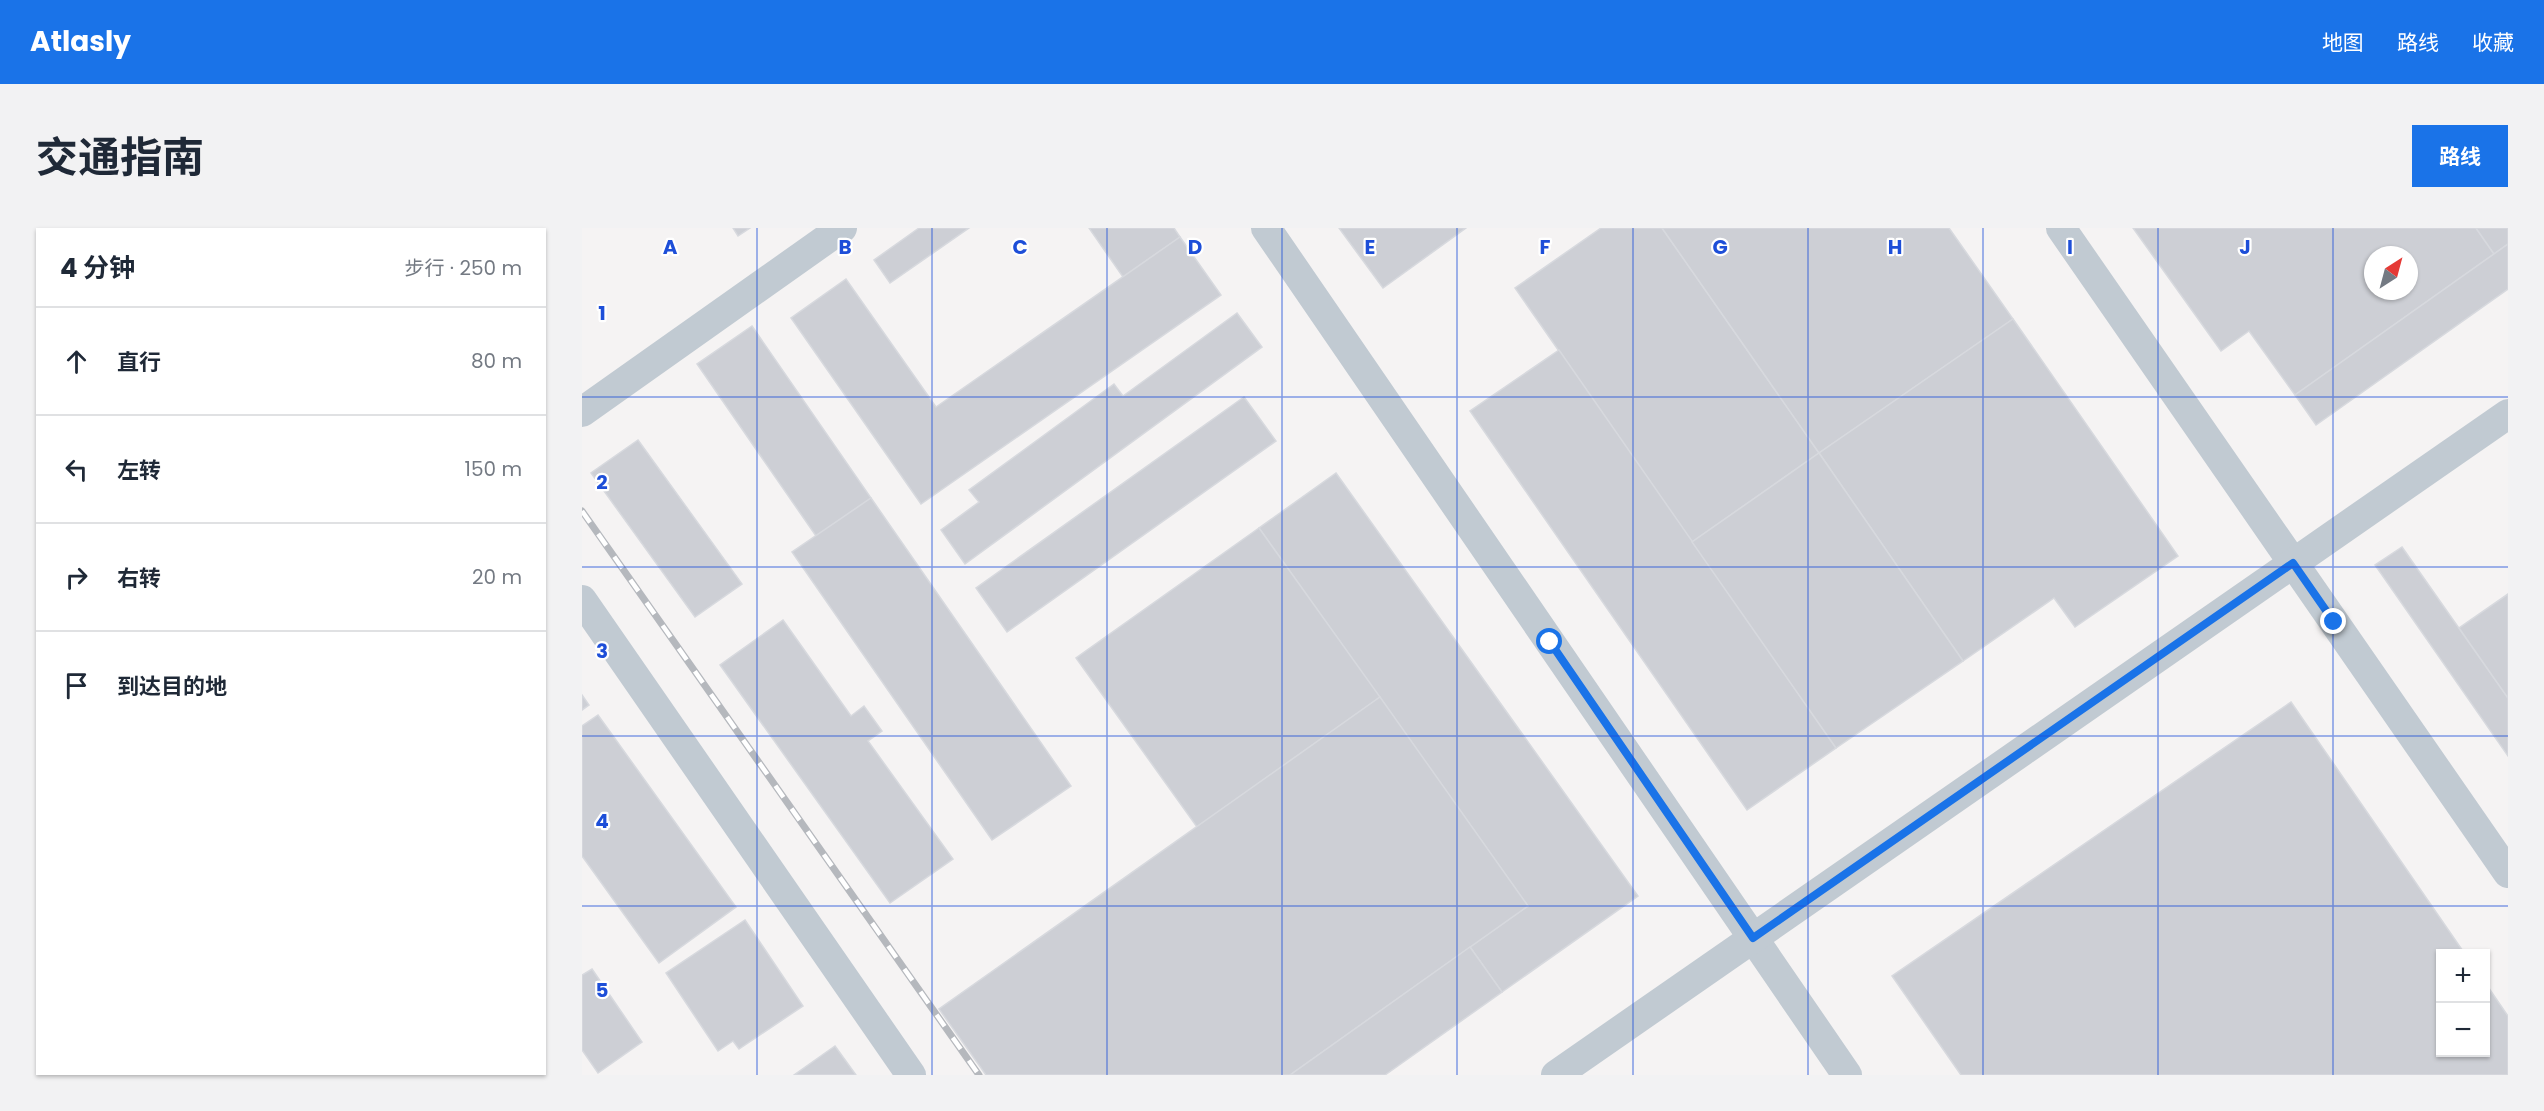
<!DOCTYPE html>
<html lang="zh">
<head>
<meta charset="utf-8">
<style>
	body { margin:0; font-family:Poppins,"Noto Sans SC",sans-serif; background:#f2f2f3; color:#1f2937 }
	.controls { position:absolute; right:18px; bottom:18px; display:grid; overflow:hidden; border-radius:0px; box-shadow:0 2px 4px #0004 }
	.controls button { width:54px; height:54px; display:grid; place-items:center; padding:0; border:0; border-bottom:2px solid #e0e1e3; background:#fff; color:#1f2937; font:30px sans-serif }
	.compass { position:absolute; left:1782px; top:18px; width:54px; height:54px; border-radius:50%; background:#fff; box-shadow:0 2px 4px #0004; rotate:36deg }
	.stop { position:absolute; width:18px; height:18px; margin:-14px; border:4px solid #1a73e8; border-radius:50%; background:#fff }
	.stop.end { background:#1a73e8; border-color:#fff; box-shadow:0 2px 6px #0008 }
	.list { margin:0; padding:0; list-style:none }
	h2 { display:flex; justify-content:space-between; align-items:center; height:78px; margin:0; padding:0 24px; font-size:26px }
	h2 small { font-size:20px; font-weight:400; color:#747a83 }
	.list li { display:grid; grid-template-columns:39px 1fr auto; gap:18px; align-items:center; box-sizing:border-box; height:108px; padding:0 24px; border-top:2px solid #e0e1e3 }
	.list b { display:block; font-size:22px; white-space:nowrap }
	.list em { font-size:20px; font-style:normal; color:#747a83 }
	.icon { flex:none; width:33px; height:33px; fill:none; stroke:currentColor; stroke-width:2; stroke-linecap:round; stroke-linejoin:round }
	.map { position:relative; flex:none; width:1926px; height:847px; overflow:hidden; border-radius:0px }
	header { display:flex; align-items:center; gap:36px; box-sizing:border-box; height:84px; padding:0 30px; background:#1a73e8; color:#fff }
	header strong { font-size:28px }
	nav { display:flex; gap:33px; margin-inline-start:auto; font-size:21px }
	.intro { display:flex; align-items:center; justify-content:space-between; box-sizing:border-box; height:144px; padding:0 36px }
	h1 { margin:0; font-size:42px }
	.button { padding:15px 27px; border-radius:0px; background:#1a73e8; color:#fff; font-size:21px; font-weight:700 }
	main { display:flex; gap:36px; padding:0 36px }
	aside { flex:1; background:#fff; border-radius:0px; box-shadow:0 2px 4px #0004 }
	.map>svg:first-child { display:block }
</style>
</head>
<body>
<header>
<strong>Atlasly</strong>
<nav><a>地图</a><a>路线</a><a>收藏</a></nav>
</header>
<div class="intro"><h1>交通指南</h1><a class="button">路线</a></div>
<main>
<aside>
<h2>4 分钟<small>步行 · 250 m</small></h2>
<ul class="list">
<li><svg class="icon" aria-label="ahead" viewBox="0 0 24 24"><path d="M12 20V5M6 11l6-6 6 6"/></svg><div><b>直行</b></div><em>80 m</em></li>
<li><svg class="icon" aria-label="left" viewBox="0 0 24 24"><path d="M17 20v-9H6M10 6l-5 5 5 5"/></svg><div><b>左转</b></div><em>150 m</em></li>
<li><svg class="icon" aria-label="right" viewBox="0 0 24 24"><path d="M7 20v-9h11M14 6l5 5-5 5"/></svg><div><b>右转</b></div><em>20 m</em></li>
<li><svg class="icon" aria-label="arrive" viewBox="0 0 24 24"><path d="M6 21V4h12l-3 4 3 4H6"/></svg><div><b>到达目的地</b></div></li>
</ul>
</aside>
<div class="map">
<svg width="1926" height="847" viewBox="0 0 1926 847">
	<rect width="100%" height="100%" fill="#f5f3f3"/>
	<g fill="#cdcfd5" stroke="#d7d9de" stroke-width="1.5" fill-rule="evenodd">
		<path d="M151,0H168L156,8Z"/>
		<path d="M337,0H387L308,55L292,32Z"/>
		<path d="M507,0H592L598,9L541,49Z"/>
		<path d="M757,0H884L801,60Z"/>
		<path d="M1019,0H1080L1237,225L1110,314L933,60Z"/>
		<path d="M1080,0H1367L1431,91L1237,225Z"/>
		<path d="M1551,0H1894L1912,26L1713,167L1667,103L1639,123ZM1791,27H1827V63H1791Z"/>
		<path d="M1894,0H1926V16L1912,26Z"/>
		<path d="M598,9L639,67L339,276L209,90L264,51L354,179Z"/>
		<path d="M1926,16V61L1734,197L1713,167Z"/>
		<path d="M655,85L680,119L383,336L359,302L397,274L387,262L532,156L541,168Z"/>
		<path d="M1431,91L1596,328L1493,399L1472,370L1381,433L1237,225Z"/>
		<path d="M170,98L289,270L234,308L115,136Z"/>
		<path d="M977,122L1254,520L1165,582L888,183Z"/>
		<path d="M662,169L694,213L425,404L394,360Z"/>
		<path d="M56,212L160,356L113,389L9,245Z"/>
		<path d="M1237,225L1381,433L1254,520L1110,314Z"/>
		<path d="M754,245L1056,668L920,764L888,719L946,678L677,300Z"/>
		<path d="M289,270L489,558L410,612L210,324Z"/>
		<path d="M677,300L798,469L615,599L494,430Z"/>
		<path d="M1820,319L1926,470V528L1793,337Z"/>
		<path d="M1926,366V470L1877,400Z"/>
		<path d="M201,392L269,488L282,478L300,503L286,513L371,631L308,675L138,437Z"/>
		<path d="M0,467L7,477L0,482Z"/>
		<path d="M798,469L946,678L708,847H404L357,781Z"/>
		<path d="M1709,474L1883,726H1858V824H1904V756L1926,788V847H1379L1310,748Z"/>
		<path d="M16,487L154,679L77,735L0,628V498Z"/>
		<path d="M163,692L221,778L157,821L151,813L136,823L84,745Z"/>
		<path d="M888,719L920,764L803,847H708Z"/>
		<path d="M10,741L60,814L16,845L0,822V747Z"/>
		<path d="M253,818L274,847H212Z"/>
	</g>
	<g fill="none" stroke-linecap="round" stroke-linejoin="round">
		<g stroke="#c1cad2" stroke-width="30">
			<path d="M684,0L1265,847"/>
			<path d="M1479,0L1926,645"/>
			<path d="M0,184L260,0"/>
			<path d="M0,372L329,847"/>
			<path d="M974,847L1926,186"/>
		</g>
		<g stroke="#b5b8bd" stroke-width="7">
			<path id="rail" d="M0,283L397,847"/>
		</g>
		<use href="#rail" stroke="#fff" stroke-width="4.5" stroke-dasharray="14" stroke-linecap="butt"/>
	</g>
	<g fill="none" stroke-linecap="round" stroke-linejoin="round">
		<path stroke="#1a73e8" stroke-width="8" d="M968,414L1171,710L1711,335L1752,394"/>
	</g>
	<path fill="none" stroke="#1d4ed8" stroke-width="1.5" stroke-opacity="0.55" d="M175,0V847M350,0V847M525,0V847M700,0V847M875,0V847M1051,0V847M1226,0V847M1401,0V847M1576,0V847M1751,0V847M0,169H1926M0,339H1926M0,508H1926M0,678H1926"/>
	<g font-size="20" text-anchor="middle" font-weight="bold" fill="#1d4ed8" stroke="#fff" stroke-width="4.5" stroke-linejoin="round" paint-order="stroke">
		<text x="88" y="26">A</text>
		<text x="263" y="26">B</text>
		<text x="438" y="26">C</text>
		<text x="613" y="26">D</text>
		<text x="788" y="26">E</text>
		<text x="963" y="26">F</text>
		<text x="1138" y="26">G</text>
		<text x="1313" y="26">H</text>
		<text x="1488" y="26">I</text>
		<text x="1663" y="26">J</text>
		<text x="20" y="92">1</text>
		<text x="20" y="261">2</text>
		<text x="20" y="430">3</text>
		<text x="20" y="600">4</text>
		<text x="20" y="769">5</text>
	</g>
</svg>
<div class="controls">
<button>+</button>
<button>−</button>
</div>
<svg class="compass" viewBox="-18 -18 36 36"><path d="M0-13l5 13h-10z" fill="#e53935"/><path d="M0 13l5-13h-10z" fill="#747a83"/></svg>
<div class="stop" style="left:968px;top:414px"></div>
<div class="stop end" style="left:1752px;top:394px"></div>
</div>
</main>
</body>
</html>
